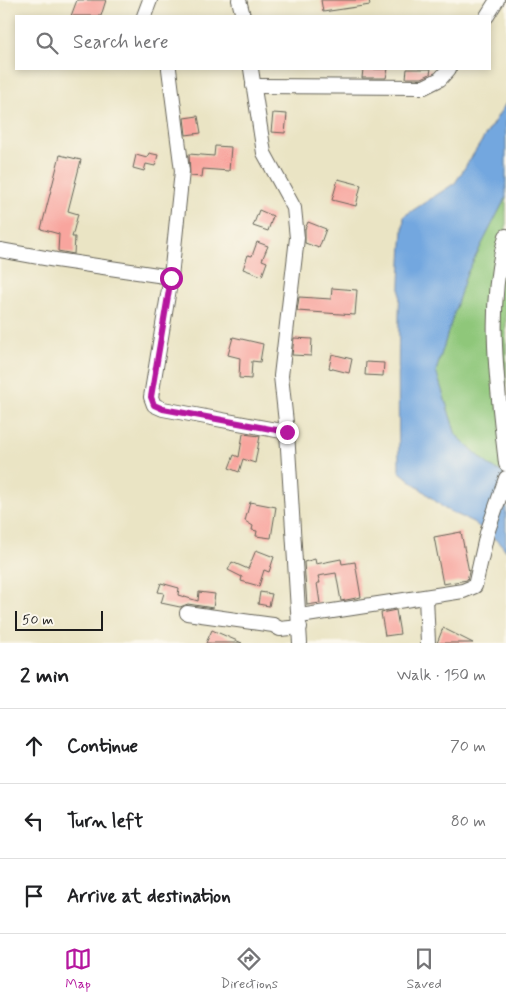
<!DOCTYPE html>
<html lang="en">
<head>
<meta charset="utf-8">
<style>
	body { margin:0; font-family:Mynerve,sans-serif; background:#f2f2f2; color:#202124 }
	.scale { position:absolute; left:15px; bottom:12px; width:88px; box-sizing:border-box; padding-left:5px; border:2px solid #1c1c1c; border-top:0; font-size:14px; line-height:18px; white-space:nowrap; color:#1c1c1c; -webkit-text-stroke:4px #fbf7ec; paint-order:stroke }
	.stop { position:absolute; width:15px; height:15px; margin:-11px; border:4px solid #b5179e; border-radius:50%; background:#fff }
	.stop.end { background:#b5179e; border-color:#fff; box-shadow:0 1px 5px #0008 }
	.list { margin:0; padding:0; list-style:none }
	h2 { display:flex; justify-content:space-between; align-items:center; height:65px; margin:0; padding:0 20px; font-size:21px }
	h2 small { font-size:16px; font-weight:400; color:#757577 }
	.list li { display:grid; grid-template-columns:32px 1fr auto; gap:15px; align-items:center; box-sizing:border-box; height:75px; padding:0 20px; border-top:1px solid #e0e0e0 }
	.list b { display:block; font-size:19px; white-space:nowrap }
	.list em { font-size:16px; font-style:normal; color:#757577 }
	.icon { flex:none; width:28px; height:28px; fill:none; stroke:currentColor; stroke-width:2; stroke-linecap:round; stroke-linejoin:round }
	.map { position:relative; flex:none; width:506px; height:643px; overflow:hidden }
	.search { position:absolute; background:#fff; box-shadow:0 2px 8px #0003; left:15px; right:15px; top:15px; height:55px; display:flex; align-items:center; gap:12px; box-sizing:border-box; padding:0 18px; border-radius:0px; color:#757577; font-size:19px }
	.sheet { height:290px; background:#fff }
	nav { display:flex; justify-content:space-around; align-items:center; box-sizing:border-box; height:70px; border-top:1px solid #e0e0e0; background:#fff; font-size:14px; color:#757577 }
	nav a { display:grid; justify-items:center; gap:2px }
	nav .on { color:#b5179e }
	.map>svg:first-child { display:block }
</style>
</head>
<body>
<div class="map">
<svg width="506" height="643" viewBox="0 0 506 643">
	<rect width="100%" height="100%" fill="#fbf7ec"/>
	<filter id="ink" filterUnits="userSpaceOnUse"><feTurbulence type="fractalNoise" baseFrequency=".02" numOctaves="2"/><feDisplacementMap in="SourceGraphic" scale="10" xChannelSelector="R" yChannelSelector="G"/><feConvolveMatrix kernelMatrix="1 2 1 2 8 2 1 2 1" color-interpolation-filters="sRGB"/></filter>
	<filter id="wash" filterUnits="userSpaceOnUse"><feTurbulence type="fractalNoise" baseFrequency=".0096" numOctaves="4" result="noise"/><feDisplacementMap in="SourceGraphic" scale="20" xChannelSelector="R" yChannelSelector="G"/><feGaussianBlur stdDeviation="1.12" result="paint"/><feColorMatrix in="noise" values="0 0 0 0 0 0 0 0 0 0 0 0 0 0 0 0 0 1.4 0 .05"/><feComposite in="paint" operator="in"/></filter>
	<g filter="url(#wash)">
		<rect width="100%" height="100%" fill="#eae4c4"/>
		<path fill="#8fc77a" stroke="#56724b" d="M506,197V474L491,467L456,435L436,371L466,275Z"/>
		<path fill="#73a7df" stroke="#48627e" d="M506,103V197L466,275L436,371L456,435L491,467L506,474V551L501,544L473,522L445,509L399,471C398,386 397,301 404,216L455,183Z"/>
		<g id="blocks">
			<g fill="#f8a59e">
				<path d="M77,0H106L101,16H71Z"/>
				<path d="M321,0H369L370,5L323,12Z"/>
				<path d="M363,69H388L386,78H362Z"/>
				<path d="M407,69H431L430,74L422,78H406Z"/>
				<path d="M273,113L287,114L285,133L271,132Z"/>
				<path d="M198,116L201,133L186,135L184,118Z"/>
				<path d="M215,146L231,147L229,171L203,169L202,177L190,176L189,154L214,156Z"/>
				<path d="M149,153L158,155L155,166L146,164L144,171L133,168L136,155L147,158Z"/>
				<path d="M60,155L81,160L68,211L78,214L72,237H75L74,254L58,251L59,234L41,229Z"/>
				<path d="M338,179L361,185L356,206L332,200Z"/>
				<path d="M259,210L273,216L268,231L253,226Z"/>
				<path d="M308,222L326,229L319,248L305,243V229Z"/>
				<path d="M257,242L268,246L262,260L267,262L262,276L243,269L248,255L252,256Z"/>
				<path d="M332,288L357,290L355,315L297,311L299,297L331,299Z"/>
				<path d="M233,337L263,344L260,362L252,361L251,379L239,378L240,358L228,355Z"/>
				<path d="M294,338L312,339L311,356L292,355Z"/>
				<path d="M332,354L352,359L349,373L329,368Z"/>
				<path d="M366,362L384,363L383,376L365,375Z"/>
				<path d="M243,434L260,436L255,463L243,459L239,472L229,468L234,455L239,457Z"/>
				<path d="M250,502L276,507L271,538L256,536L257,531L252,530L253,526L245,521Z"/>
				<path d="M461,532L469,572L467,580L443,584L434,537Z"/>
				<path d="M256,550L274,557L269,572L264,570L259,586L241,581L242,577L228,570L232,562L248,569Z"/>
				<path d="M315,559L316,564L341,559L342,564L355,562L361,597L341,601L336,573L318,576L320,583H317L320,603L307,605L304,562Z"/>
				<path d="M161,583L179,588L178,595L198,601L199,592L215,594L213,608L188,604L180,607L161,603L164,593L158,592Z"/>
				<path d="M260,592L272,594L269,606L258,604Z"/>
				<path d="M396,610L400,634L385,636L381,613Z"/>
				<path d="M443,628L473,643H437Z"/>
				<path d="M212,630L242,643H206Z"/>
			</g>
		</g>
	</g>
	<g filter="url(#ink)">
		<use href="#blocks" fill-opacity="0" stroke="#646257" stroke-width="1"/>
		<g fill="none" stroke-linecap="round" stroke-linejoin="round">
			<g stroke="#646257" stroke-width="16">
				<g id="minor">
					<path d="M239,0L243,16"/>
					<path d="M144,16L150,0"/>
					<path d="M487,16L497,0"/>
					<path d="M169,69L182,171L171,277L151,397L154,405L163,409L287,432"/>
					<path d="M251,69L264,153L294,208L297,238L281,376L287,432L300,643"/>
					<path d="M253,86L424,87L440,79L449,69"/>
					<path d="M506,236C485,308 498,390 506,464"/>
					<path d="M0,250L56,260L171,277"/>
					<path d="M426,597L428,643"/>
					<path d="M187,613L273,625L280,629L300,627"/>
					<path d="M300,616L463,591L475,586L487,533L506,478"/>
				</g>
			</g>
			<use href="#minor" stroke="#fff" stroke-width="14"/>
		</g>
	</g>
	<g fill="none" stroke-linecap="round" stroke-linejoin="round" filter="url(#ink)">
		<path stroke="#b5179e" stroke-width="6" d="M171,278L151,397L154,405L163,409L287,432"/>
	</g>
</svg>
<div class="scale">50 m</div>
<div class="stop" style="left:171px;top:278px"></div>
<div class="stop end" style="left:287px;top:432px"></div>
<div class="search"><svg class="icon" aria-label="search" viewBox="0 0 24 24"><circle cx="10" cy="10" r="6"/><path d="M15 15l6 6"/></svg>Search here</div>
</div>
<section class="sheet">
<h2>2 min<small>Walk · 150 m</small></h2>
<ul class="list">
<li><svg class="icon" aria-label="ahead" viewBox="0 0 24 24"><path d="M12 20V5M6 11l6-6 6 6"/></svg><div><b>Continue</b></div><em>70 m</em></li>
<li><svg class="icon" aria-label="left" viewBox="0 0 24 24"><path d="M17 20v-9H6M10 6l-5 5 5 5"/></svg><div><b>Turn left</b></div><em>80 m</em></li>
<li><svg class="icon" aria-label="arrive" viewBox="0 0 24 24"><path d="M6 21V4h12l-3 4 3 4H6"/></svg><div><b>Arrive at destination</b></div></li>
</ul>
</section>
<nav>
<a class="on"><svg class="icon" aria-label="map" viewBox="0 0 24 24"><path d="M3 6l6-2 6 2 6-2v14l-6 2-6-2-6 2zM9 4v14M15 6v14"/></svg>Map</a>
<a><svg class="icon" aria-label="directions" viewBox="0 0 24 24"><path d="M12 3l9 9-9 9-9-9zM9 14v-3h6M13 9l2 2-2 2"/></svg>Directions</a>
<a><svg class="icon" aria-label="saved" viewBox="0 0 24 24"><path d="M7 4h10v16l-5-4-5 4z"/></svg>Saved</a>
</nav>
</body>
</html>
